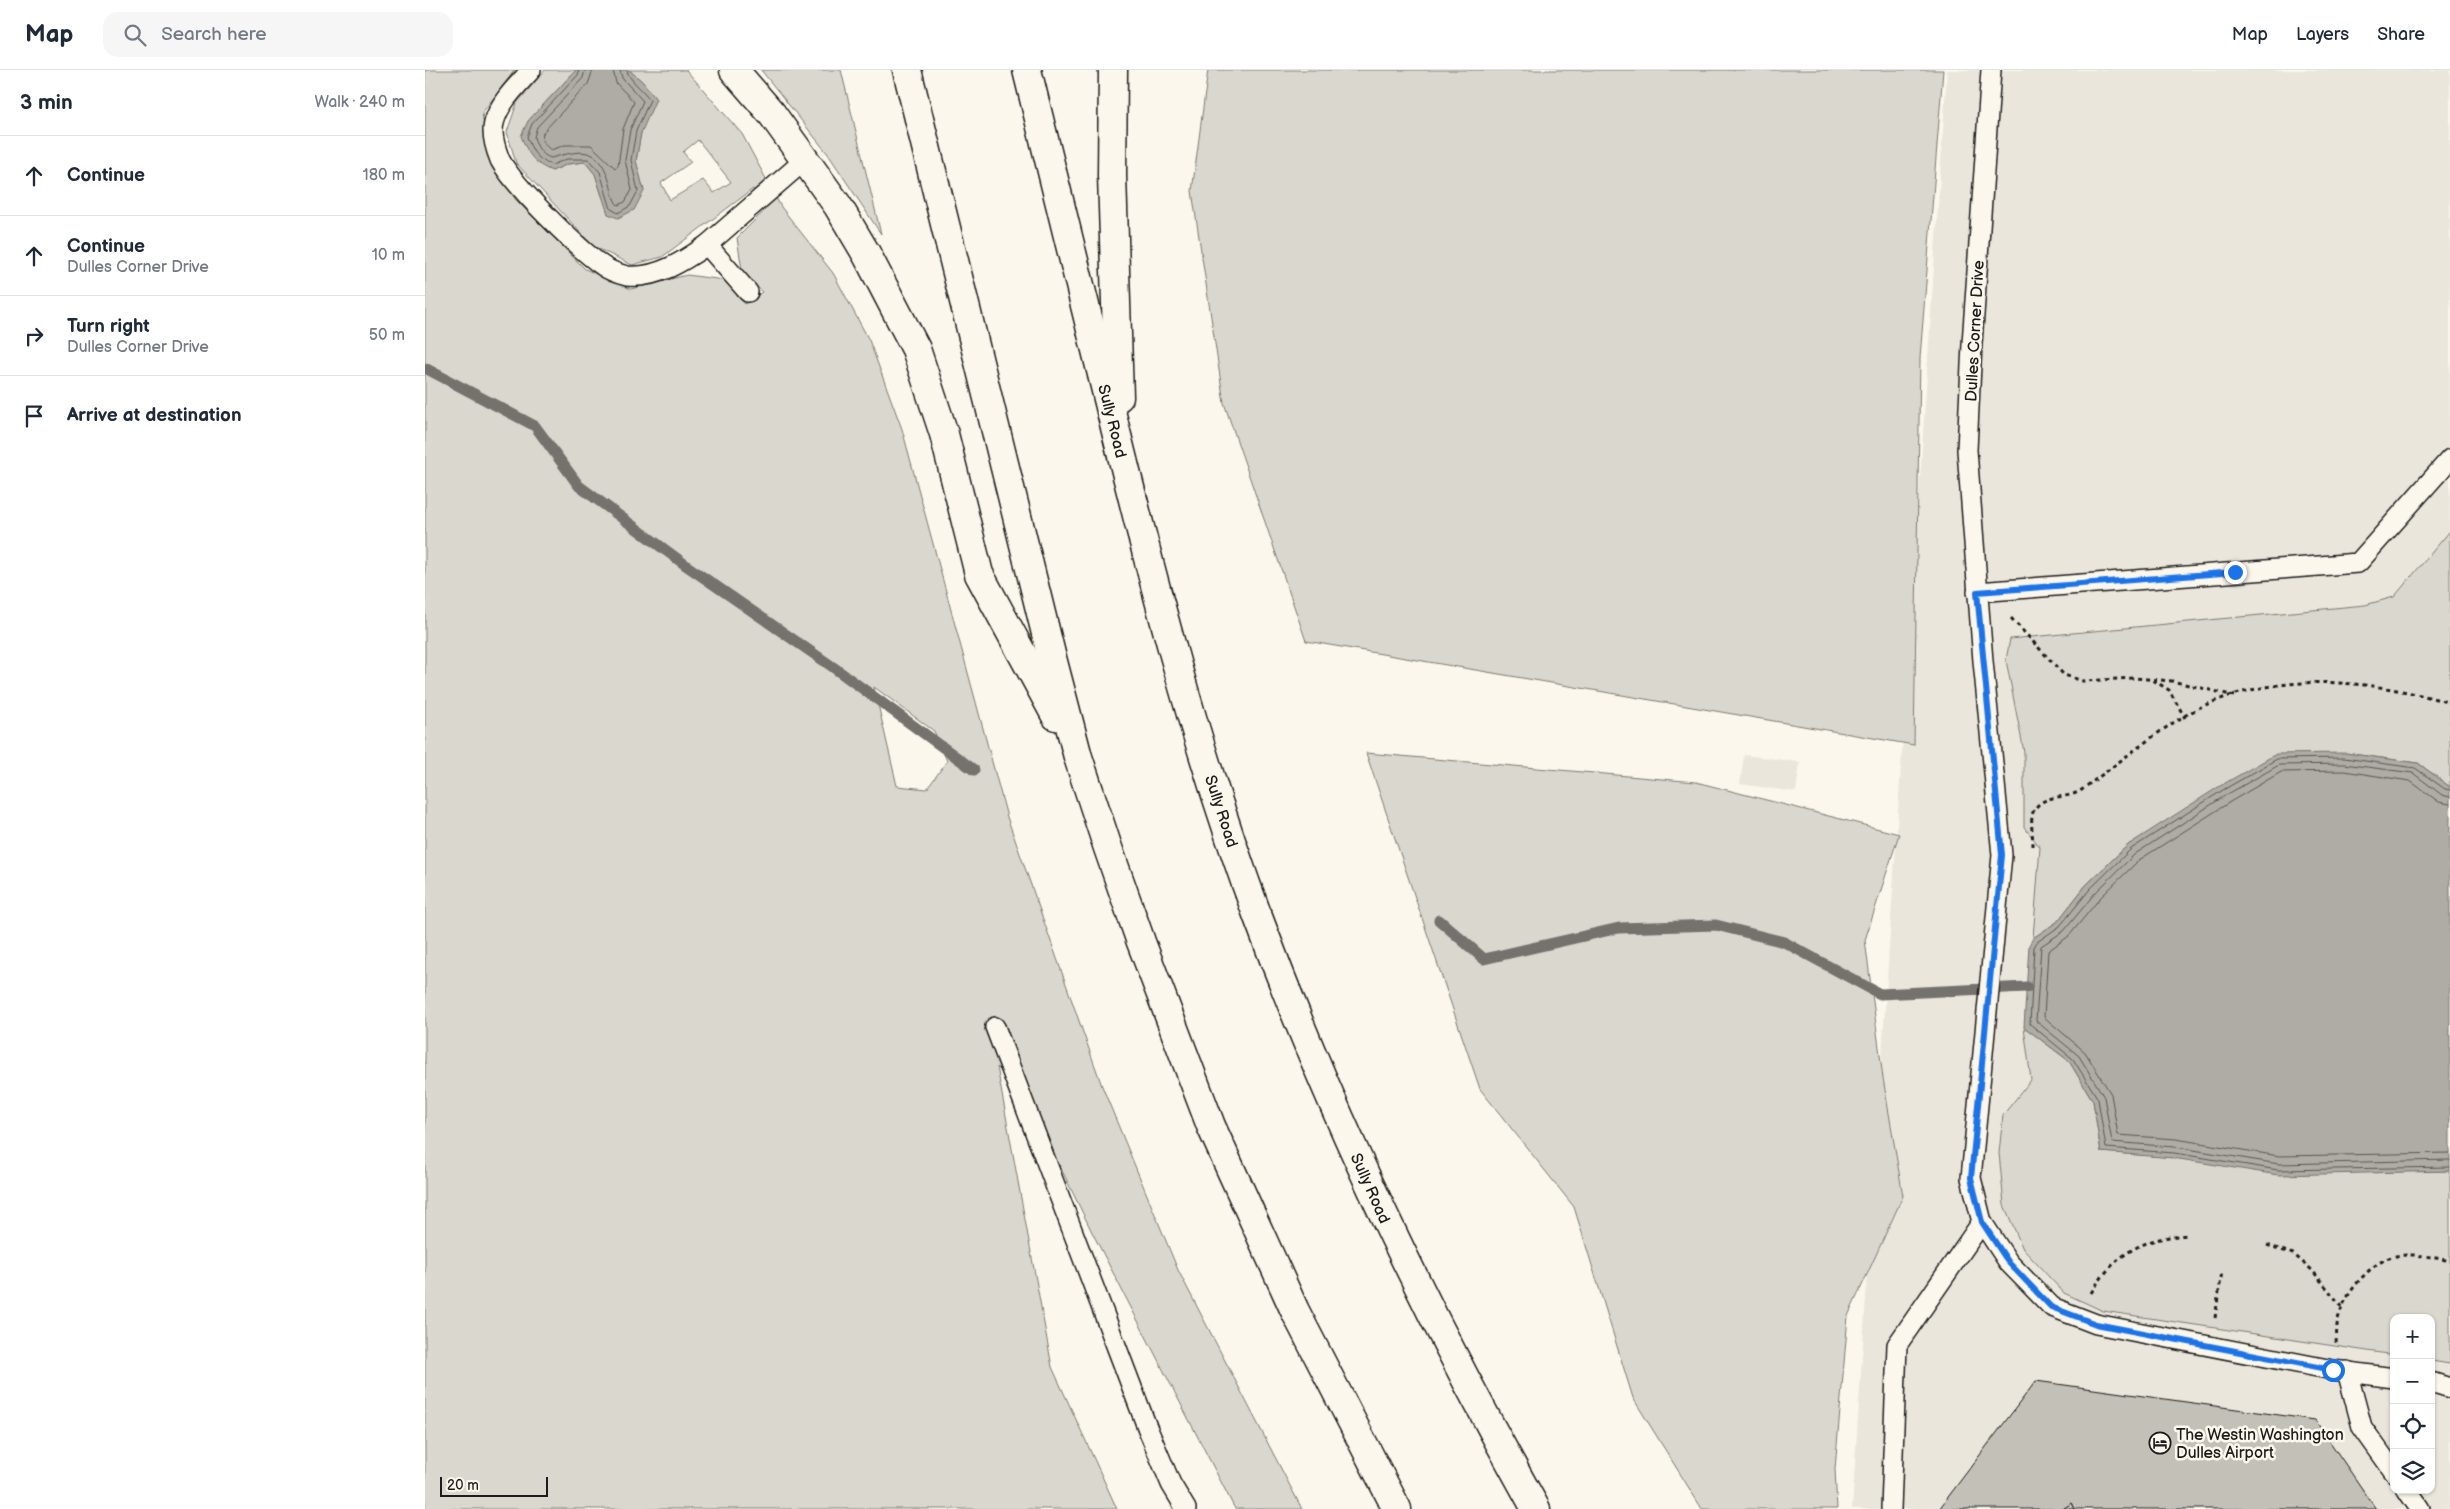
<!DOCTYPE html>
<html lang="en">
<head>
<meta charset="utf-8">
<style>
	body { margin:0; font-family:"Balsamiq Sans",sans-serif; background:#f6f6f7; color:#1f2937 }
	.controls { position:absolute; right:15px; bottom:15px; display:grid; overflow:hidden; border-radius:10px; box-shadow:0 1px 4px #0004 }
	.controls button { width:45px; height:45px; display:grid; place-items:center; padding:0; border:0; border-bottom:1px solid #e0e1e3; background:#fff; color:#1f2937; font:25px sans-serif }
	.scale { position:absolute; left:15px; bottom:12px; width:108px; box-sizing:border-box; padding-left:5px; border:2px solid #1c1c1c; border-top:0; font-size:14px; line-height:18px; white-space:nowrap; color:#1c1c1c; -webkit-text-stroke:4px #fbf7ec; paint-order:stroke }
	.stop { position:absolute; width:15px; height:15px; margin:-11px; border:4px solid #1a73e8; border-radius:50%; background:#fff }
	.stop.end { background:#1a73e8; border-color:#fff; box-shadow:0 1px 5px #0008 }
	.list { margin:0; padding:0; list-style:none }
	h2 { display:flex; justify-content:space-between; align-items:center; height:65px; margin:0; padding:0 20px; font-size:21px }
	h2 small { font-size:16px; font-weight:400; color:#747a83 }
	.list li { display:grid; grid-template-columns:32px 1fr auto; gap:15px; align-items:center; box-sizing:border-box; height:80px; padding:0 20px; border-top:1px solid #e0e1e3 }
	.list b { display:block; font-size:19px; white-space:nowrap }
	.list p { margin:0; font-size:16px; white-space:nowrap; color:#747a83 }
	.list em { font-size:16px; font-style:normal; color:#747a83 }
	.icon { flex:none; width:28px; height:28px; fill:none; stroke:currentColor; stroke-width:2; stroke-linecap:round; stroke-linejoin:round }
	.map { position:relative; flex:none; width:2025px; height:1439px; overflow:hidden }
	header { display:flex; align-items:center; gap:30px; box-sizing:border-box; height:70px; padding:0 25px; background:#fff; border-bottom:1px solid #e0e1e3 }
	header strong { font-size:24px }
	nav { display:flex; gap:28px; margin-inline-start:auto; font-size:18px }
	.search { width:350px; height:45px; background:#f6f6f7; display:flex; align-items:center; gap:12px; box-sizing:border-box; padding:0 18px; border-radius:15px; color:#747a83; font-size:19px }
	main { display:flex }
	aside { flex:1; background:#fff }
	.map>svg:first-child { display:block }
</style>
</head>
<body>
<header>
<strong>Map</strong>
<div class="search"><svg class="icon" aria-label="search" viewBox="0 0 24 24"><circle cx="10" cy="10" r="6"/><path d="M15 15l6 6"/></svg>Search here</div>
<nav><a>Map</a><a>Layers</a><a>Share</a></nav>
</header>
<main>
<aside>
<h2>3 min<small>Walk · 240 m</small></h2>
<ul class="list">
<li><svg class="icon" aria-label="ahead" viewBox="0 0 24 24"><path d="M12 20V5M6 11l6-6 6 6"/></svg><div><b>Continue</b></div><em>180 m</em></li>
<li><svg class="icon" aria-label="ahead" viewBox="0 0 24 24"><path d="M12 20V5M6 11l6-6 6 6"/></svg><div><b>Continue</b><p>Dulles Corner Drive</p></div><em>10 m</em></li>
<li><svg class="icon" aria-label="right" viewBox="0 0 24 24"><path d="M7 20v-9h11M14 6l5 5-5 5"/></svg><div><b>Turn right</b><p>Dulles Corner Drive</p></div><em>50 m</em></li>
<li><svg class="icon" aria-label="arrive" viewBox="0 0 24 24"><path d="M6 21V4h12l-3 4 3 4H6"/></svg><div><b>Arrive at destination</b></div></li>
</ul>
</aside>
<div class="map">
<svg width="2025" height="1439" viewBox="0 0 2025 1439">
	<rect width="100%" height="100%" fill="#fbf7ec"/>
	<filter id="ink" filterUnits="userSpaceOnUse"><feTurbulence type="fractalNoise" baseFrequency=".02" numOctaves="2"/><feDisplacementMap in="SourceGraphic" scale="10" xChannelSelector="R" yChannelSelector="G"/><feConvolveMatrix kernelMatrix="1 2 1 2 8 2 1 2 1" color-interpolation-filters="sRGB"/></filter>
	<g filter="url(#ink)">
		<g fill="#eae6dc" fill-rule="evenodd">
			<path d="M1522,0H2025V980L1845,910L2025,1276V1439H1427ZM1969,1248H2006V1420H1969Z"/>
			<path d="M1319,685L1375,692L1371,722L1315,714Z"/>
		</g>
		<g fill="#dad7ce" stroke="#7b7a75" fill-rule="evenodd">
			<path d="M0,0H90L57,43L64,89L91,130L160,199L206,219L262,205L299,210L320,234L337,222L317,200L312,168L342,138L328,119L237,187L207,195L168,176L91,93L82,62L92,33L120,0H151L103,51L127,101L143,94L160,92L170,104L177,126L219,121L211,91L216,63L218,12L204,0H261L317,64L356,137L408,203L444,270L477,359L582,747L677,1016L753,1200L877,1439H810L667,1162L602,1029L572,997L627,1297L692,1439H0ZM273,70L306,112L289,123L278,110L245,130L236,113L266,92L258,82ZM449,617L509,661L522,691L502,719L472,716Z"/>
			<path d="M336,0H416L456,164L403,84Z"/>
			<path d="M783,0H1518L1495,288L1489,675L881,571L799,333L767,121Z"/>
			<path d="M2025,461V717L1993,693L1920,683L1741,752L1703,775L1661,815L1632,852L1608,868L1615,777L1599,757V682L1581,590L1585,569L1940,535L1969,527Z"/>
			<path d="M941,683L1271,712L1474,764L1440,870L1458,1008L1478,1126L1423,1246L1410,1399L1412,1439H1277L1208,1328L1149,1137L1055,1019Z"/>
			<path d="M1599,957L1644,991L1668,1031L1676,1082L1950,1102L2025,1101V1294L2006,1291V1248H1969V1285L1678,1241L1639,1223L1598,1179L1579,1135L1574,1083L1578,1045L1606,1010Z"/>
		</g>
		<g fill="#afaca5" stroke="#74726e">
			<path d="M151,0H204L218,12L231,29L216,63L211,91L219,121L209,140L193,148L183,144L170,104L160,92L143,94L127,101C109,94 103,84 96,66L103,51Z"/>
			<path d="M1920,683L1993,693L2025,717V1101L1853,1105L1748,1088L1676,1082L1668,1031L1644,991L1599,957L1604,875L1608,868L1632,852L1661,815L1703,775L1795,716L1851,684Z"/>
		</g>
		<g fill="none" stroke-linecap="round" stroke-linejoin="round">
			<g stroke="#575653" stroke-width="1">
				<path d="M154,0L153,5L107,54L102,67C107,81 112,90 127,95L142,89H163L175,102L186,139L193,143L205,136L213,121L206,90L211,61L225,30C219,20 203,10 202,0"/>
				<path d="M160,0L158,8L112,57L109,67C112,77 116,85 126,88C158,79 175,76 185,114C187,121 188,130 193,135L200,132L207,120L200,90L205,60L218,31L197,8L195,0"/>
				<path d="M168,0L163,14L119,61C115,69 119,75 126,80L140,75H166L190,98L193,96L198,59L209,32L191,13L188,0"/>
				<path d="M2025,720L2020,719L1990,698L1919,688L1852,689L1798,720L1706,779L1665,819L1635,856L1612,872L1609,877L1605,954L1648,989L1673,1029L1681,1078L1749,1083L1853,1100L2025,1097"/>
				<path d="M2025,727L2017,725L1988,703L1919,694L1854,695L1801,725L1710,784L1670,823L1639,861L1616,876L1611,951L1654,986L1679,1027L1687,1072L1750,1077L1854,1094L2025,1090"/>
				<path d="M2025,734L2014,732L1985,711L1919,701L1856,702L1805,732L1714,790L1675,828L1644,866L1623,881L1619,947L1660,982L1686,1024L1693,1065L1751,1069L1854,1086L2025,1083"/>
			</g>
			<g stroke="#74726e" stroke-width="11">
				<path d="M0,298L110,356L154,416L262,496L408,597L549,700"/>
				<path d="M1014,850L1059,889L1194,858L1291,855L1359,872L1455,924L1602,917"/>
			</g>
		</g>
		<g fill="#c3c0b8" stroke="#1c1c1c">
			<path d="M1611,1311L1890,1350L1951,1439H1650L1647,1433L1638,1439H1514Z"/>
			<path d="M1647,1433L1650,1439H1638Z"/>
		</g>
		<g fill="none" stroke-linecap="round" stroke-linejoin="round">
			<g stroke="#1c1c1c" stroke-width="22">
				<g id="service">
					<path d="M106,0C93,15 74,32 69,53C66,64 71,80 75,90C89,116 153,179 178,196C185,201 194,204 202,206C231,209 259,191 282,175L381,89"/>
					<path d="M1566,0L1547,274L1542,380L1558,591L1577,785L1546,1108L1557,1152L1584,1193L1627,1237L1671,1254L1908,1300L1969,1308"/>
					<path d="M282,175L323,222"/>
					<path d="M1552,522L1933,493L2025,389"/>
					<path d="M570,957L722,1357L746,1414L761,1439"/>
					<path d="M1922,1301L1937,1357L1969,1402"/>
					<path d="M2006,1312L2025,1318"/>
					<path d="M1982,1420L1995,1439"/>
					<path d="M1466,1439L1472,1275L1557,1152"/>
				</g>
			</g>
			<g stroke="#1c1c1c" stroke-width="31">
				<g id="motorway">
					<path d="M309,0L347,44L413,136L442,185L491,279L519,364L554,504L631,646"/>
					<path d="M482,0L626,584L653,687L683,778L716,872L786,1056L870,1241L972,1439"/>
					<path d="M602,0C629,112 657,224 685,337C727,509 771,680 833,847C909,1052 1004,1248 1111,1439"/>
					<path d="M688,0L687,105L694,327"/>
				</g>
			</g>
			<g stroke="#1c1c1c" stroke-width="3" stroke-dasharray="4 4" stroke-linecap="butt">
				<path d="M1586,548L1639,605L1658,611L1710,608L1747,611L1810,626"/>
				<path d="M1728,610L1744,620L1760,648"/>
				<path d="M1608,776C1608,767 1605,750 1608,742C1617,724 1637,729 1651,723C1657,721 1662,715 1667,712C1699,689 1742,653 1776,637C1855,601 1944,609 2025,633"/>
				<path d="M1842,1175L1868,1184L1887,1200L1918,1238"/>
				<path d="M1666,1223C1691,1183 1717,1168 1763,1165"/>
				<path d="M1790,1248L1797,1201"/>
				<path d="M1911,1273C1912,1264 1911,1254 1914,1246C1920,1223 1947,1190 1971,1186C1989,1183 2007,1187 2025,1191"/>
			</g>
			<use href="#service" stroke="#fbf7ec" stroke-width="19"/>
			<use href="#motorway" stroke="#fbf7ec" stroke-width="28"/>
		</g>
	</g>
	<g fill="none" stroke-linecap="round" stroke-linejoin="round" filter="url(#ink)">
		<path stroke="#1a73e8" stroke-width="6" d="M1810,502L1552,522L1577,785L1546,1108L1557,1152L1584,1193L1626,1237L1671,1254L1908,1300"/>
	</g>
	<defs>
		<g id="hotel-ring" transform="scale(1.125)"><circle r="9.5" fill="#fbf7ec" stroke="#1c1c1c" stroke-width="1.5"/><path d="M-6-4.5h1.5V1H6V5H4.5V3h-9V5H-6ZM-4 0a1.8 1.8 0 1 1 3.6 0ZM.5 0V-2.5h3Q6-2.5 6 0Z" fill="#1c1c1c"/></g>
	</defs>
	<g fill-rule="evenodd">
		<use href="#hotel-ring" x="1735" y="1373"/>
	</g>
	<g text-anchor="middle" stroke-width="5" stroke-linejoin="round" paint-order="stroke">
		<g font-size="16" fill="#1c1c1c" stroke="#fbf7ec">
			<text transform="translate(1549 261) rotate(-87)" y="6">Dulles Corner Drive</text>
			<text transform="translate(688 351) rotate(76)" y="6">Sully Road</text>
			<text transform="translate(797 741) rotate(72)" y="6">Sully Road</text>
			<text transform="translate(946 1118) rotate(66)" y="6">Sully Road</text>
		</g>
		<g font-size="16" fill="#1c1c1c" stroke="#fbf7ec" text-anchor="start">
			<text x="1751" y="1370">The Westin Washington<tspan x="1751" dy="18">Dulles Airport</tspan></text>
		</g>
	</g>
</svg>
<div class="controls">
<button>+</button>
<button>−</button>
<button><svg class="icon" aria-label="locate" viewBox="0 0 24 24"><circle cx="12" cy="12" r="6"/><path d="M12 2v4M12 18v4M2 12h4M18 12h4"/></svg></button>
<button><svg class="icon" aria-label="layers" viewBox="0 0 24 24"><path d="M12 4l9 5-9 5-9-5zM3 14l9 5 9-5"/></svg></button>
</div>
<div class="scale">20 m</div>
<div class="stop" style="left:1908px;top:1300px"></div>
<div class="stop end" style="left:1810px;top:502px"></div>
</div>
</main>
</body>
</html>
